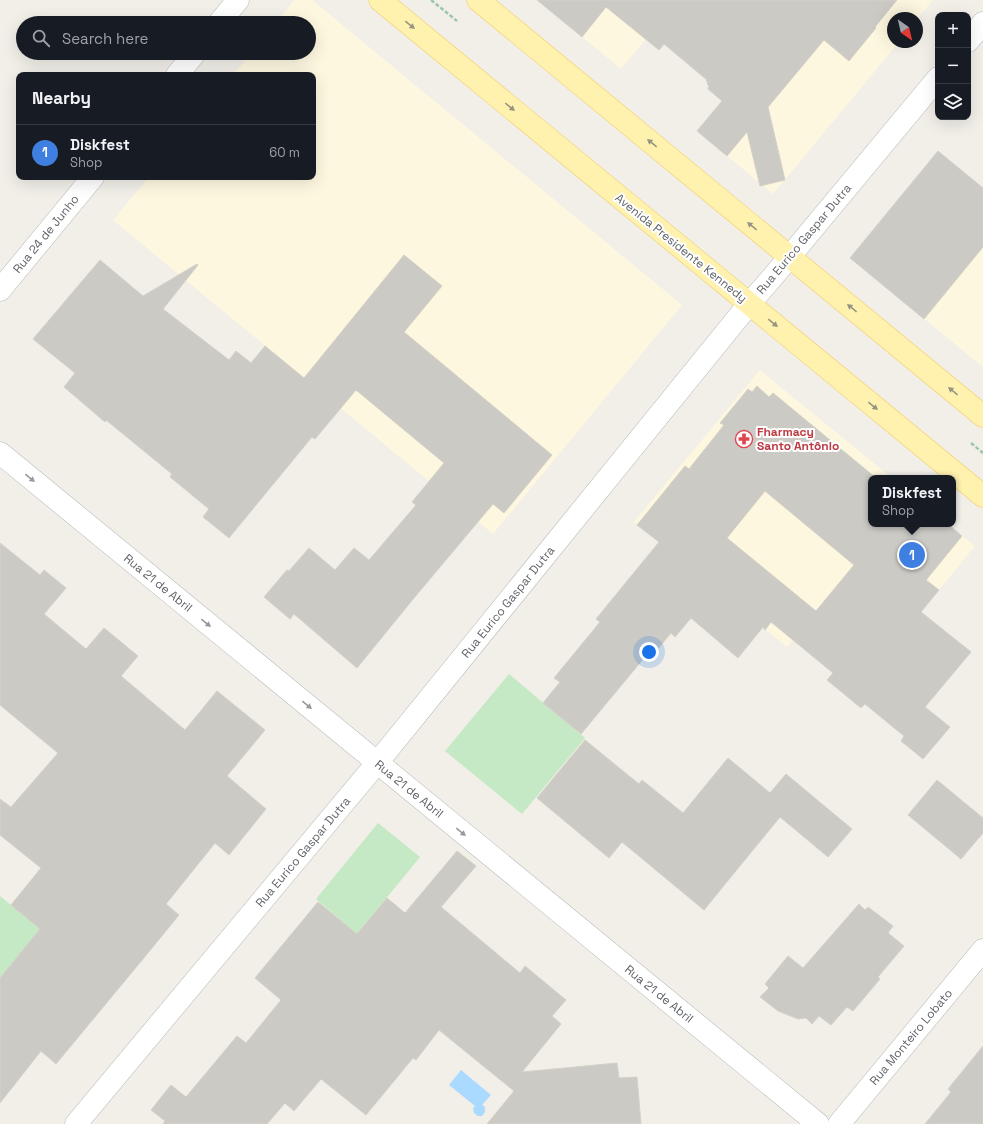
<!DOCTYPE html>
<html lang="en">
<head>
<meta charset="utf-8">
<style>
	body { margin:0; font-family:"Space Grotesk",sans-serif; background:#242831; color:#f1f3f6 }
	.controls { position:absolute; right:12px; top:12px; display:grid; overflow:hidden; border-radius:8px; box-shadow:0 4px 16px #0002 }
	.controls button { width:36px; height:36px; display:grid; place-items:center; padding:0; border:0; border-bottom:1px solid #363941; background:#171b24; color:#f1f3f6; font:20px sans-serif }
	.compass { position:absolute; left:887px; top:12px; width:36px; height:36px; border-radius:50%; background:#171b24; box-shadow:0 4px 16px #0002; rotate:146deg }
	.you { position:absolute; left:649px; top:652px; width:14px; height:14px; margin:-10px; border:3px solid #fff; border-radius:50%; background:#1a73e8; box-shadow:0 0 0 6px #1a73e833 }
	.badge { display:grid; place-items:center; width:26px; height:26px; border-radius:50%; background:#ea4335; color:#fff; font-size:13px; font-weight:700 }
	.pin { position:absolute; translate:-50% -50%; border:2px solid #fff; box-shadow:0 1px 4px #0006 }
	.popup { position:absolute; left:868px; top:475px; width:88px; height:52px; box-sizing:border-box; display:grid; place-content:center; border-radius:8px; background:#171b24; filter:drop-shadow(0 1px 3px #0005); font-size:13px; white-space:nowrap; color:#9ea1a6 }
	.popup b { font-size:15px; color:#f1f3f6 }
	.popup::after { content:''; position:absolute; left:50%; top:100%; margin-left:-8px; border:8px solid transparent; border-top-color:#171b24 }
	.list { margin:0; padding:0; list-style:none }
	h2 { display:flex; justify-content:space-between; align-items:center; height:52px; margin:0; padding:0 16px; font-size:17px }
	h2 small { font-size:13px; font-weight:400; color:#9ea1a6 }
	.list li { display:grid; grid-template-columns:26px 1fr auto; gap:12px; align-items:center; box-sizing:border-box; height:56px; padding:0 16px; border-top:1px solid #363941 }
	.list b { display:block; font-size:15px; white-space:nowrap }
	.list p { margin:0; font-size:13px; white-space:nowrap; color:#9ea1a6 }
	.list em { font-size:13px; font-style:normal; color:#9ea1a6 }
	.icon { flex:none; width:22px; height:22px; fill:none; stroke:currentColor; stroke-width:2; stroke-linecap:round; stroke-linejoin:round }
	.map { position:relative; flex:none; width:983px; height:1124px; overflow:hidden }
	.search { position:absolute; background:#171b24; box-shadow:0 4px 16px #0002; left:16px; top:16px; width:300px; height:44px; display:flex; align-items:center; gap:10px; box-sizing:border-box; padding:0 14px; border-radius:22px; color:#9ea1a6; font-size:15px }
	.panel { position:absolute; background:#171b24; box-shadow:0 4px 16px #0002; left:16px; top:72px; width:300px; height:108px; border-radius:8px }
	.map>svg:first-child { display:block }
</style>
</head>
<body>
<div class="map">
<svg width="983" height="1124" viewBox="0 0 983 1124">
	<rect width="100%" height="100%" fill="#f1efe8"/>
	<g fill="#fef7e0">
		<path d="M294,0H312L682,305L493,534L113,220L149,177H313V75H233L251,53H309V23H276Z"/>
		<path d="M537,0H678L621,69Z"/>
		<path d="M805,0H933L917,19V18H893V42H899L773,194L697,131Z"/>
		<path d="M938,151L983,188V367L850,258Z"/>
		<path d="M760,370L892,478H871V524H948L975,546L901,636L817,611L787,647L634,522Z"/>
	</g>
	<g fill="#c5e8c5">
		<path d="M509,674L585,738L522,814L445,751Z"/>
		<path d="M378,823L420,857L357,934L316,899Z"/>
		<path d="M0,896L40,929L0,978Z"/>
	</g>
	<path fill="#aadaff" d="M461,1070L491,1095L482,1105L485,1107V1112L482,1116H478L474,1113L473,1108L475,1106L449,1085Z"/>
	<g fill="#cccac5" stroke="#d6d1c6" fill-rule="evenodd">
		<path d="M537,0H897L875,27L876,28L849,61L824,40L768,107L785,180L760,186L747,132L727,156L697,131L722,101L708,89L709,86L707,84L708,82L706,81L707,80L664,44L659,50L606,7L582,37Z"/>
		<path d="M938,151L983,188V247L924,319L850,258Z"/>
		<path d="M404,255L442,286L404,332L552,455L504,513L493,504L414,598L357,668L294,614L290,619L264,597L287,570L289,571L309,548L335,570L354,548L369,560L416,505L412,502L444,463L356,390L315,439L312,437L229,538L203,517L209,509L170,477L172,474L106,420L105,422L64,387L75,373L33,339L100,260L143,296L197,264L198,265L163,309L229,360L236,351L251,363L265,346L304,378Z"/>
		<path d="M757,386L769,397L773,393L876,478H871V524H948L962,536L926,580L939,590L921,612L971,652L925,707L950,727L923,759L901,741L904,736L865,704L861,708L827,680L833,673L771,622L765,630L763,627L738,658L691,618L675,637L671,633L648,661L644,658L581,734L543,703L560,682L554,678L600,622L596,619L659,542L637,525L685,466L689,469L724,425L720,423L748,389L752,392ZM765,491L854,565L816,611L727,538Z"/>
		<path d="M0,543L40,575L44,570L66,588L44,614L86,649L104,628L138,656L121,676L185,730L217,691L265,730L227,776L266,809L229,855L215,843L166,904L179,915L143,959L56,1064L41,1051L0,1103V978L40,929L11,905L41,868L0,835V799L11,807L58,753L0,705Z"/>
		<path d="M585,740L639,784L642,780L683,813L728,758L770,793L786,774L852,829L828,857L780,817L704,910L622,842L609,858L537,798Z"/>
		<path d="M937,780L983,818V833L961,859L908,815Z"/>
		<path d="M457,851L476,866L441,907L520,973L525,966L566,1000L552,1016L561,1024L522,1072L617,1063L619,1078L637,1077L641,1124H487L514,1091L439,1030L416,1060L413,1058L366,1115L321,1079L294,1111L285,1103L267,1124H163L165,1121L151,1110L171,1085L186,1097L237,1036L246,1043L281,1000L255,978L318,902L357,934L387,898L405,913Z"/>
		<path d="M859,904L865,910L868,907L893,926L888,933L904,946L878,977L880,979L853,1011L847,1007L831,1025L819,1016L812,1024L806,1018L798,1019L778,1011L760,997L769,988L765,984L788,956L803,968Z"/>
		<path d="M983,1046V1124H925L951,1092L948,1089Z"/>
	</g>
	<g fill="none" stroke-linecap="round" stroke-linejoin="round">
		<g stroke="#b5b8bc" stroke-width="23">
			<g id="minor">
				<path d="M219,23L238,0"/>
				<path d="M968,41L983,23"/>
				<path d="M177,75L195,53"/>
				<path d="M0,290L93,177"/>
				<path d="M0,453L818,1124"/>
				<path d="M76,1124L377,763L749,304L771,279L938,78"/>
				<path d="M839,1124L983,950"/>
			</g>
		</g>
		<g stroke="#f2c960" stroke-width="23">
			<g id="major">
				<path d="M380,0L983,496"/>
				<path d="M478,0L983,416"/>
			</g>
		</g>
		<g stroke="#9cc7a9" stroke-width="2.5" stroke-dasharray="4 2" stroke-linecap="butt">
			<path d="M431,0L457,21"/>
			<path d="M971,443L983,453"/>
		</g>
		<use href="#minor" stroke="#fff" stroke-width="22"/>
		<use href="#major" stroke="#fff2af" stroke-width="22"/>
	</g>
	<defs><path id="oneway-solid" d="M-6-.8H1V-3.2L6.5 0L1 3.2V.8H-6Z"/></defs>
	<g fill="#979581">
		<use href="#oneway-solid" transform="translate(410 25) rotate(39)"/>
		<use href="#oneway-solid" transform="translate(510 107) rotate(39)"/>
		<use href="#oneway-solid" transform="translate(652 143) rotate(-141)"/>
		<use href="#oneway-solid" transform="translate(752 226) rotate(-141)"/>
		<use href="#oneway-solid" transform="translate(852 308) rotate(-141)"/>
		<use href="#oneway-solid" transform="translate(773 323) rotate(39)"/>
		<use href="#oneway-solid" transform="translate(953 391) rotate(-141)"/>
		<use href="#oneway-solid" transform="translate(873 406) rotate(39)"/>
	</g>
	<g fill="#979a9d">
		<use href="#oneway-solid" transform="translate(30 478) rotate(39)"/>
		<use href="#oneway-solid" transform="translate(206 623) rotate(39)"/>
		<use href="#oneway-solid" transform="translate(307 705) rotate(39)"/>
		<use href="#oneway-solid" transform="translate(461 832) rotate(39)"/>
	</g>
	<defs>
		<g id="pharmacy-ring" transform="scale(0.9)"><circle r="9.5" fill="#fff" stroke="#e0444e" stroke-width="1.5"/><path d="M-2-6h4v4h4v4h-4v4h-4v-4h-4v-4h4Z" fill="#e0444e"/></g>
	</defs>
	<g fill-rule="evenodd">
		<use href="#pharmacy-ring" x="744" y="439"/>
	</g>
	<g text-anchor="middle" stroke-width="4" stroke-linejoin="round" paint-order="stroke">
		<g font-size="12" fill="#5f6368" stroke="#fff">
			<text transform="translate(46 234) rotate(-51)" y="4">Rua 24 de Junho</text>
			<text transform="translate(804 239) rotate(-50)" y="4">Rua Eurico Gaspar Dutra</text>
			<text transform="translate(681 248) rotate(39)" y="4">Avenida Presidente Kennedy</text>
			<text transform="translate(158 583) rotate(39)" y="4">Rua 21 de Abril</text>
			<text transform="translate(508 602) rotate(-51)" y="4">Rua Eurico Gaspar Dutra</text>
			<text transform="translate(409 789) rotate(39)" y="4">Rua 21 de Abril</text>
			<text transform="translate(303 852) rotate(-50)" y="4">Rua Eurico Gaspar Dutra</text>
			<text transform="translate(659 994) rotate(39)" y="4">Rua 21 de Abril</text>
			<text transform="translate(911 1037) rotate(-50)" y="4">Rua Monteiro Lobato</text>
		</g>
		<g font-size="12" font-weight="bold" fill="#be3a42" stroke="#fff" text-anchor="start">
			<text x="757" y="436">Fharmacy<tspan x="757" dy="14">Santo Antônio</tspan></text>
		</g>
	</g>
</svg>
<div class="controls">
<button>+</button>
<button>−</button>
<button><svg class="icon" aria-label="layers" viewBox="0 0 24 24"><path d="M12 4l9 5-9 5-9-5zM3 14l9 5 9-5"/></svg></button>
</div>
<svg class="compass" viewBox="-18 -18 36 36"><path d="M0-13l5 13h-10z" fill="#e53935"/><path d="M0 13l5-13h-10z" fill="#9ea1a6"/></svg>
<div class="you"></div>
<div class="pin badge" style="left:912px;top:555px;background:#3f7fe0">1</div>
<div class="popup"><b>Diskfest</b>Shop</div>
<div class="search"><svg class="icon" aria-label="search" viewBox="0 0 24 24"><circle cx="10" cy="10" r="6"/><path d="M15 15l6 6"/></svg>Search here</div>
<section class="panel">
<h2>Nearby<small></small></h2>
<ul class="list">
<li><span class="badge" style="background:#3f7fe0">1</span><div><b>Diskfest</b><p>Shop</p></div><em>60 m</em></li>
</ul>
</section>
</div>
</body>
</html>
